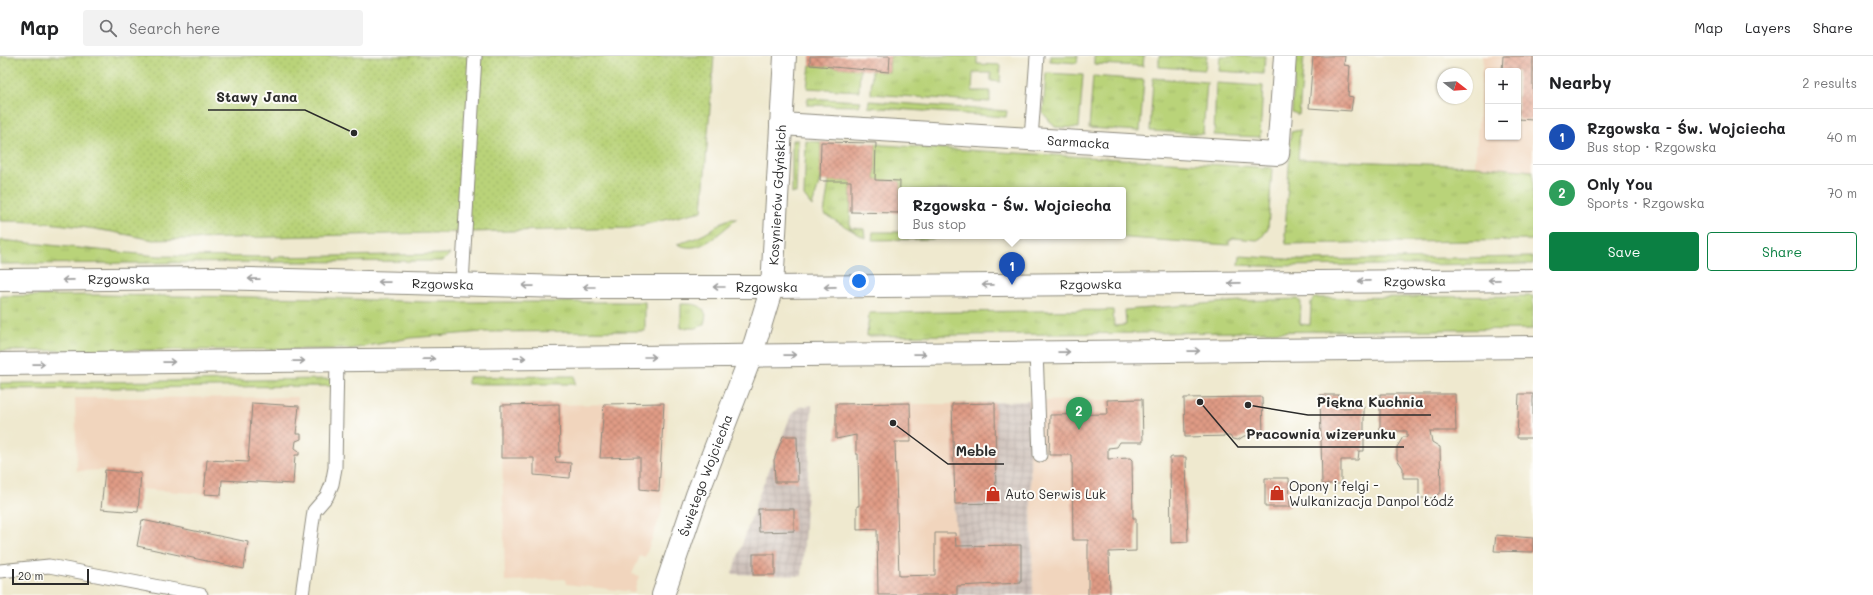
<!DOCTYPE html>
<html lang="en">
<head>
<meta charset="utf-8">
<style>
	body { margin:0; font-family:Mali,sans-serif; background:#f2f2f2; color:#202124 }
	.controls { position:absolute; right:12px; top:12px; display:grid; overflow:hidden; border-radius:4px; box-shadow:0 1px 3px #0004 }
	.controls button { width:36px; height:36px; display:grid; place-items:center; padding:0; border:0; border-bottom:1px solid #e0e0e0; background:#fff; color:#202124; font:20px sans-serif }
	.compass { position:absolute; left:1437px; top:12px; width:36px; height:36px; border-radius:50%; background:#fff; box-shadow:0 1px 3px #0004; rotate:107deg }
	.scale { position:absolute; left:12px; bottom:10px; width:77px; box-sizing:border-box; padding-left:4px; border:2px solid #2b2b2b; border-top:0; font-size:11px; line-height:14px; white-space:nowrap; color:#2b2b2b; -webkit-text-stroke:3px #fdfcf7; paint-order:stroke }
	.you { position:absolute; left:859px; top:225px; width:14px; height:14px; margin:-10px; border:3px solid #fff; border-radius:50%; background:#1a73e8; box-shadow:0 0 0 6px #1a73e833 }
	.badge { display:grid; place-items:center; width:26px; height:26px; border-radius:50%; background:#0b8043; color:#fff; font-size:13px; font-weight:700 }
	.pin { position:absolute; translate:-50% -33px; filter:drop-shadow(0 1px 2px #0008) }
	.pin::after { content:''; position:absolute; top:21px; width:14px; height:12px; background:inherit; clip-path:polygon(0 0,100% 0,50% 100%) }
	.popup { position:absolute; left:898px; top:131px; width:228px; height:52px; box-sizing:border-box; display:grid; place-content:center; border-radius:4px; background:#fff; filter:drop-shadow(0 1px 3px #0005); font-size:13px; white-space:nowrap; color:#757577 }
	.popup b { font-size:15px; color:#202124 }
	.popup::after { content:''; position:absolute; left:50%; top:100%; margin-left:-8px; border:8px solid transparent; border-top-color:#fff }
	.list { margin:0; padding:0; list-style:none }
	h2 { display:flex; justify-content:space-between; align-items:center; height:52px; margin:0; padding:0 16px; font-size:17px }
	h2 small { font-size:13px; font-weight:400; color:#757577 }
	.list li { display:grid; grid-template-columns:26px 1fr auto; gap:12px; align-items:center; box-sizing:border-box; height:56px; padding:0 16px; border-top:1px solid #e0e0e0 }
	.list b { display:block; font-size:15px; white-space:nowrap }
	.list p { margin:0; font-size:13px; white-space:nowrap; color:#757577 }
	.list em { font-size:13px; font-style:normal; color:#757577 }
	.actions { display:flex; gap:8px; padding:12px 16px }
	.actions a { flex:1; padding:9px 0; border:1px solid #0b8043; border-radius:4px; text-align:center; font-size:14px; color:#0b8043 }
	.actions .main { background:#0b8043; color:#fff }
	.icon { flex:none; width:22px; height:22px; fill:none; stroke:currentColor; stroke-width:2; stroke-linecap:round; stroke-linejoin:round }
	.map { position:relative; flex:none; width:1533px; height:539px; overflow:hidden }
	header { display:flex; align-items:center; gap:24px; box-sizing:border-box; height:56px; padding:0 20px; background:#fff; border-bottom:1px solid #e0e0e0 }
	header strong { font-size:19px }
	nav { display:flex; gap:22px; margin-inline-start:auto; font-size:14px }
	.search { width:280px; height:36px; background:#f2f2f2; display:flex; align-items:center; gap:10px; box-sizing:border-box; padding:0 14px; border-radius:4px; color:#757577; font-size:15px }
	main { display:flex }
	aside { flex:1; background:#fff }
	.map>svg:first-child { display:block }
</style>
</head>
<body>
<header>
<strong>Map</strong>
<div class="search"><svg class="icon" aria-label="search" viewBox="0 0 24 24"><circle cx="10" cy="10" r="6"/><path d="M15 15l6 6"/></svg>Search here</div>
<nav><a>Map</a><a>Layers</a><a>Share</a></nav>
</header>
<main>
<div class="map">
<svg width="1533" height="539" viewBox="0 0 1533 539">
	<defs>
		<pattern id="industrial-grid" width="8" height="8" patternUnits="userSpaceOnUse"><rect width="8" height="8" fill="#cec1ba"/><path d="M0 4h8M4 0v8" fill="none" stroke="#b1a6a0"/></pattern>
		<pattern id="grass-tufts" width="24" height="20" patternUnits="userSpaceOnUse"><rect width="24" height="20" fill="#b9d379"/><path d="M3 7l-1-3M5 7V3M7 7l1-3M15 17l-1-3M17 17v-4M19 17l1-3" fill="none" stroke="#9fb569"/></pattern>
		<pattern id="park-dots" width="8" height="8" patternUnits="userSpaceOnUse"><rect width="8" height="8" fill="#b9d379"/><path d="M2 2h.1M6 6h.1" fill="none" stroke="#9fb569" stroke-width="1.8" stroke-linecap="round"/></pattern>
		<pattern id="building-cross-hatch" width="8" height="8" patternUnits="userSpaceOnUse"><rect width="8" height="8" fill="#e09b85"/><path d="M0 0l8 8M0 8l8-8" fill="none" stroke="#b67f6d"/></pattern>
	</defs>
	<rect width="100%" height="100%" fill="#fdfcf7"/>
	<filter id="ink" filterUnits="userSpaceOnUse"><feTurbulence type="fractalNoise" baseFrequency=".025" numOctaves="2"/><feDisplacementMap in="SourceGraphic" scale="8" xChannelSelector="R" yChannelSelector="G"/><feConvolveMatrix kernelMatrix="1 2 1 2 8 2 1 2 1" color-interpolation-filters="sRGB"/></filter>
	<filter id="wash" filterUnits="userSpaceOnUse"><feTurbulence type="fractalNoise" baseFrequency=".012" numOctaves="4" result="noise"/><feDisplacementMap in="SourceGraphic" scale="16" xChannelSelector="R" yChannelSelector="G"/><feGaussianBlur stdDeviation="0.9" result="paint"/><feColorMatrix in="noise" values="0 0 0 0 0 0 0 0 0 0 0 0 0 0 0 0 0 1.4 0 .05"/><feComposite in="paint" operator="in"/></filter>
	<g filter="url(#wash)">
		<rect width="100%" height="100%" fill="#efe9cf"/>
		<g fill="#f1d5bd" fill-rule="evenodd">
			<path d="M1483,0H1533V115L1475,110ZM1488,15H1518V81H1488Z"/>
			<path d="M298,341L296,378H301V383L296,385L295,391L299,395V399H295L293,428L222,424L221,439L140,433L141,417L105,414L77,415L75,342Z"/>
			<path d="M1107,344L1110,539H1033L1029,345Z"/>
			<path d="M668,348L662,456L645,501L640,500L632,518L639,520L634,536L566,528L565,523L505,525L501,349Z"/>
			<path d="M875,348H952L957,539H878Z"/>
		</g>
		<g fill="url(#industrial-grid)">
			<path d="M1029,345L1033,539H957L952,348Z"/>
			<path d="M812,349L802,520L732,518L759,439L791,359L799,351Z"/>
		</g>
		<g fill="url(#grass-tufts)" stroke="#727f52">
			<path d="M890,0H977V8L1001,9L1000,26L991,25V17H973L972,35H990V46L871,38L872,14L889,16Z"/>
			<path d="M1050,0H1078L1077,7L1050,5Z"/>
			<path d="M1094,0H1144L1143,10L1094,8Z"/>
			<path d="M1159,0H1207L1205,14L1159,11Z"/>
			<path d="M1220,0H1265L1264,18L1219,15Z"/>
			<path d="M1295,0H1304L1299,59L1292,56Z"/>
			<path d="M810,9L860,13L859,35L807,32Z"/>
			<path d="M1046,17L1083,19L1079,72L1055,71L1043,57Z"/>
			<path d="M1093,20L1144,24L1140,75L1089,72Z"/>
			<path d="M1153,22L1207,26L1203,78L1150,75Z"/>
			<path d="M1216,27L1263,30L1260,81L1214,79Z"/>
			<path d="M807,42L861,45L859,50L807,49Z"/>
			<path d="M869,45L1007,55L1006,61L868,51Z"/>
			<path d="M1300,74L1298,103L1475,110L1533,115V184L1286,188L1285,178L1291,76Z"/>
			<path d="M792,84H798L796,137H792Z"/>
			<path d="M806,85L821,86L820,125L812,150L804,140Z"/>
			<path d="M876,87L882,89L1272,112L1268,173L1261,182L1257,184L1233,182L1229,185V189L1099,180H1123V134H901V180H961L930,183L872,184L873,176H900V125L875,124Z"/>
			<path d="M829,125H851L850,172L864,173L865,182L824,158Z"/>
			<path d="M730,163H737C719,176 701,200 677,188C688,185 698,182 708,176C716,171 721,165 730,163Z"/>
			<path d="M0,184L158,200L270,201V203L274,204L275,201L450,198L443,205L0,208Z"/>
			<path d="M1240,200L1300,204L1533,201V208L1260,210L1239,209Z"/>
			<path d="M95,239L328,242L424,246H645V275L482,276L410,282L352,293L0,295V240Z"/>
			<path d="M1533,240V273L867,280L869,257L1113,254L1114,270L1126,269L1125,254L1241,245L1298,243L1301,246L1300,268L1310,269L1311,246L1314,242Z"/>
			<path d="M681,248C692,248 702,247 706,259L704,269L695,272H681Z"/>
			<path d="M575,320V328H468V321Z"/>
			<path d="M332,323V330L0,333V327Z"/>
		</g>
		<path fill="url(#park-dots)" stroke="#727f52" d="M0,0H714L702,155L630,172L153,184C102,173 52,165 0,165Z"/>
		<g id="blocks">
			<g fill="url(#building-cross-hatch)">
				<path d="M810,0H890L889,16L810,9Z"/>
				<path d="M1313,0H1345L1344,9L1350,10L1348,40L1353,41L1351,55L1309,52Z"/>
				<path d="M1503,0H1533V64L1518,63V15H1502Z"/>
				<path d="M821,86L876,87L875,124L900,125L899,157L851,156V125H820Z"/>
				<path d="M1380,338H1455L1456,375H1430L1432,386L1440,391L1441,436L1433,442H1419V422H1403V412L1397,403V391L1403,381H1407V375H1380Z"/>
				<path d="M1519,338H1533V382H1517Z"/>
				<path d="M1320,339H1339L1340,352L1364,351V395H1359L1358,404H1341V428H1322Z"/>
				<path d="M1262,341L1263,379L1244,380L1238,384L1232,383L1230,380L1185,381L1184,342Z"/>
				<path d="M1142,343L1143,386H1120L1117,391L1108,392V403L1130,402L1132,404L1133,462H1136V495L1109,496L1110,539H1088V484H1073L1072,399H1049L1050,359L1108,358L1107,344Z"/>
				<path d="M252,347L299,350L296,378H301V383L296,385L295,392L299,395V399H295L293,428L222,424L221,439L204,438L207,404L248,406Z"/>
				<path d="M664,347L659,435L640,433V401L600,402L604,348Z"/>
				<path d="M910,347L911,386H895L899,520L935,519V477H955L956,490L1021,489V527L957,530V539H878L877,473L857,474V450H859L858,398H856V379L836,383V348Z"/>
				<path d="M995,347L996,447L955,448L952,348Z"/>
				<path d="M559,348L560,401H555L556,406L571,407L570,422L534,419V402H501V349Z"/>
				<path d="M783,380H797L798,426H775L774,404Z"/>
				<path d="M1172,401H1186L1188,486L1171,487L1170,402Z"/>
				<path d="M105,414L141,417L138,456L101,453Z"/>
				<path d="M1265,422H1289L1290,451H1265Z"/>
				<path d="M758,453H794V475L759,476Z"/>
				<path d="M142,464L248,486L244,513L137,490Z"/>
				<path d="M1496,479L1533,482V496L1494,495Z"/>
				<rect x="753" y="498" width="22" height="21"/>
			</g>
		</g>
	</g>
	<g filter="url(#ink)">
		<use href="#blocks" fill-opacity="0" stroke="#8d8a7d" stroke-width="1"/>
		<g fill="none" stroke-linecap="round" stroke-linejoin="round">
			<g stroke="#8d8a7d" stroke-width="15">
				<g id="lane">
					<path d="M1031,83L1037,0"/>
					<path d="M462,228L475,0"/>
					<path d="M1036,296L1040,399"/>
					<path d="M0,515L49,510L201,539"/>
					<path d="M302,539L314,455L327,440L332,428L335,412L337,304"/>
				</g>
			</g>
			<g stroke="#8d8a7d" stroke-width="24">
				<g id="street">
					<path id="s1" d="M781,68L1278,98L1285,0"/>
				</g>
			</g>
			<g stroke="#8d8a7d" stroke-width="24">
				<g id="secondary">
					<path id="s2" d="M0,224L213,222L567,231H772L1533,224"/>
					<path d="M0,308L1533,291"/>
					<path id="s3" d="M663,539L697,439L751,300L772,231L785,0"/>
				</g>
			</g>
			<use href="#lane" stroke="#fff" stroke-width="13"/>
			<use href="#street" stroke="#fff" stroke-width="22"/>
			<use href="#secondary" stroke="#fff" stroke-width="22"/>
		</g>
		<defs><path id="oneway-shaft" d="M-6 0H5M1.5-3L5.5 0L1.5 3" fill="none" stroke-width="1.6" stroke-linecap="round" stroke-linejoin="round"/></defs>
		<g stroke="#a0a0a0">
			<use href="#oneway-shaft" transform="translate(254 223) rotate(-179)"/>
			<use href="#oneway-shaft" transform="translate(68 224) rotate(179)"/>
			<use href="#oneway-shaft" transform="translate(1494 224) rotate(179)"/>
			<use href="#oneway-shaft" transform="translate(1364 225) rotate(179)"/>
			<use href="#oneway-shaft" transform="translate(384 226) rotate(-179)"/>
			<use href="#oneway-shaft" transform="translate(1234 227) rotate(179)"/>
			<use href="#oneway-shaft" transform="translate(988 229) rotate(179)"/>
			<use href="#oneway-shaft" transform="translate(528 230) rotate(-179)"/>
			<use href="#oneway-shaft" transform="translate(589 231) rotate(180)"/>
			<use href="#oneway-shaft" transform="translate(719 231) rotate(180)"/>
			<use href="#oneway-shaft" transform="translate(830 231) rotate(179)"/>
			<use href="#oneway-shaft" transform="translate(1194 295) rotate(-1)"/>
			<use href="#oneway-shaft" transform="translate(1064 296) rotate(-1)"/>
			<use href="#oneway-shaft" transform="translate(920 298) rotate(-1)"/>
			<use href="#oneway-shaft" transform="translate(790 299) rotate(-1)"/>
			<use href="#oneway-shaft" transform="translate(650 301)"/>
			<use href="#oneway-shaft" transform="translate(520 302) rotate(-1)"/>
			<use href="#oneway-shaft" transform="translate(429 303) rotate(-1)"/>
			<use href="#oneway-shaft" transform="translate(299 305) rotate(-1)"/>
			<use href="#oneway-shaft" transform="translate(169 306) rotate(-1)"/>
			<use href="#oneway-shaft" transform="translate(39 308) rotate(-1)"/>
		</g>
	</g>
	<defs>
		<g id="shop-bare" transform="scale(1.2)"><path d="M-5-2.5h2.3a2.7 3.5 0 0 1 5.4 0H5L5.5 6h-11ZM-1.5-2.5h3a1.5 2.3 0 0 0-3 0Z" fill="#c8321e" stroke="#fdfcf7" stroke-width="2.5" paint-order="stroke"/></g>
	</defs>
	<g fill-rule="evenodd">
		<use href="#shop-bare" x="1277" y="437"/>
		<use href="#shop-bare" x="993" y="438"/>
	</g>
	<g text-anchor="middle" stroke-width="4" stroke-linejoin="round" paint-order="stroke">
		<g font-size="13" fill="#2b2b2b" stroke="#fdfcf7">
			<text dy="5" stroke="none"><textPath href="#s1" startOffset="298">Sarmacka</textPath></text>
			<text dy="5" stroke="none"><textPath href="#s3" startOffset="419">Kosynierów Gdyńskich</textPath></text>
			<text dy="5" stroke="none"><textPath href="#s2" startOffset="119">Rzgowska</textPath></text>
			<text dy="5" stroke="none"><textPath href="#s2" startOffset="1415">Rzgowska</textPath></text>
			<text dy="5" stroke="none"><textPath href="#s2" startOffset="443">Rzgowska</textPath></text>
			<text dy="5" stroke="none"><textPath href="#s2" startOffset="1091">Rzgowska</textPath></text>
			<text dy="5" stroke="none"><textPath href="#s2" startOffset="767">Rzgowska</textPath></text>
			<text dy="5" stroke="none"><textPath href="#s3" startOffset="127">Świętego Wojciecha</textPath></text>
		</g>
		<g font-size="13" fill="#2b2b2b" stroke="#fdfcf7" text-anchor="start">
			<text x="1289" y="435">Opony i felgi -<tspan x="1289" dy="15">Wulkanizacja Danpol Łódź</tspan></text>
			<text x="1005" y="443">Auto Serwis Luk</text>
		</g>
	</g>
	<path fill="none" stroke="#2b2b2b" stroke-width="1.5" d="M354 77L305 54H208M1248 349L1308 359H1431M1200 346L1238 391H1404M893 367L948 408H1004"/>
	<g fill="#2b2b2b" stroke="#fdfcf7" stroke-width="1.5">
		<circle cx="354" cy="77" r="4"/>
		<circle cx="1248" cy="349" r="4"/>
		<circle cx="1200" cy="346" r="4"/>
		<circle cx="893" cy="367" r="4"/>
	</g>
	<g font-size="14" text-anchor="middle" font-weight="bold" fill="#2b2b2b" stroke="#fdfcf7" stroke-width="4" stroke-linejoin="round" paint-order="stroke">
		<text x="257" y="46">Stawy Jana</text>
		<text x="1370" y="351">Piękna Kuchnia</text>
		<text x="1321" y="383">Pracownia wizerunku</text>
		<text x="976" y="400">Meble</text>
	</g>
</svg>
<div class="controls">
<button>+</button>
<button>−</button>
</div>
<svg class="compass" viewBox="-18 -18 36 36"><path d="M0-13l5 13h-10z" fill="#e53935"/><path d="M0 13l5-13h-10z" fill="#757577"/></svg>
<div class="scale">20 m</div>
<div class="you"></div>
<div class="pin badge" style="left:1012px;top:229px;background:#1a4fb4">1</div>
<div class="popup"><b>Rzgowska - Św. Wojciecha</b>Bus stop</div>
<div class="pin badge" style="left:1079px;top:374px;background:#2e9e5b">2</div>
</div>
<aside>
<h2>Nearby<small>2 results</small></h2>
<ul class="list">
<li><span class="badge" style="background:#1a4fb4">1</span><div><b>Rzgowska - Św. Wojciecha</b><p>Bus stop · Rzgowska</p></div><em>40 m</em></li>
<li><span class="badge" style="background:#2e9e5b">2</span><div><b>Only You</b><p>Sports · Rzgowska</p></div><em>70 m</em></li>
</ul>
<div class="actions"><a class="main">Save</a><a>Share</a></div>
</aside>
</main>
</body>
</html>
